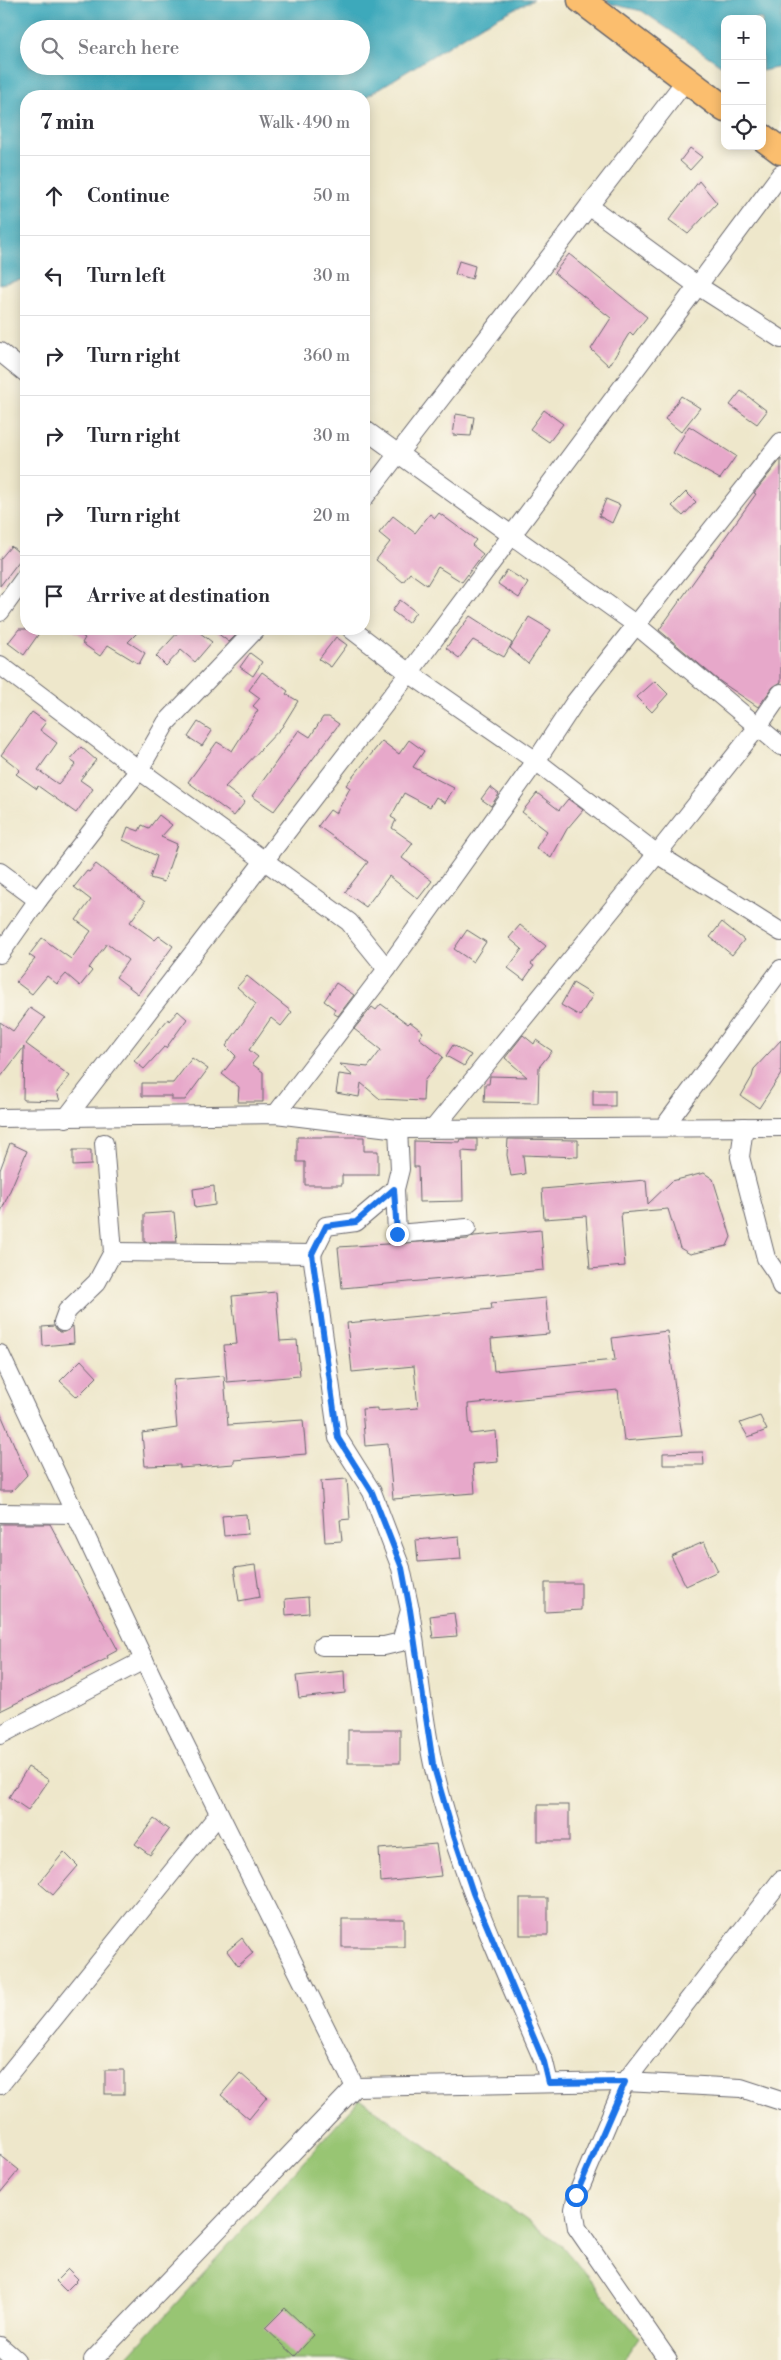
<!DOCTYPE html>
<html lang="en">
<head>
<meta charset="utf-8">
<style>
	body { margin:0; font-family:"Libre Bodoni",serif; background:#f2f2f3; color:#2b2b33 }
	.controls { position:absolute; right:15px; top:15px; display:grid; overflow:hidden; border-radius:10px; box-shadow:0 2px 12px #0003 }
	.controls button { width:45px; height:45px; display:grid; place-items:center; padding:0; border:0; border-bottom:1px solid #e1e1e2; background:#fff; color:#2b2b33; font:25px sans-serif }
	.stop { position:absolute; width:15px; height:15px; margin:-11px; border:4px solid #1a73e8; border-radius:50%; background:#fff }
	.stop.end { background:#1a73e8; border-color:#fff; box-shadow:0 1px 5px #0008 }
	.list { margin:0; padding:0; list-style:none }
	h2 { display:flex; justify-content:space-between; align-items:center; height:65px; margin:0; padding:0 20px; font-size:21px }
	h2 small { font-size:16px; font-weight:400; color:#7c7c81 }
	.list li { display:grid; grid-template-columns:32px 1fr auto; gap:15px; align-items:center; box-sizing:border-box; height:80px; padding:0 20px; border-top:1px solid #e1e1e2 }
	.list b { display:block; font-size:19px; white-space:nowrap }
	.list em { font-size:16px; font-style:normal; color:#7c7c81 }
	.icon { flex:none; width:28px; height:28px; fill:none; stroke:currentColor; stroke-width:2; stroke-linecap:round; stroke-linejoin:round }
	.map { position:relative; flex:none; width:781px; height:2360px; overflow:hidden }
	.search { position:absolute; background:#fff; box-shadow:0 2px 12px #0003; left:20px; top:20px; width:350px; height:55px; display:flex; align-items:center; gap:12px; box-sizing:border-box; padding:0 18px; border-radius:28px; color:#7c7c81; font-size:19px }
	.panel { position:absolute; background:#fff; box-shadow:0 2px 12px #0003; left:20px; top:90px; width:350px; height:545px; border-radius:20px }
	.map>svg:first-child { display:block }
</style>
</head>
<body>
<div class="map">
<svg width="781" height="2360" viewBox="0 0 781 2360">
	<rect width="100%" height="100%" fill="#fbf7ec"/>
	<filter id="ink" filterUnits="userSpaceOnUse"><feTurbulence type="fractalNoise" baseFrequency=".02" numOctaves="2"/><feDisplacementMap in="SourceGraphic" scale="10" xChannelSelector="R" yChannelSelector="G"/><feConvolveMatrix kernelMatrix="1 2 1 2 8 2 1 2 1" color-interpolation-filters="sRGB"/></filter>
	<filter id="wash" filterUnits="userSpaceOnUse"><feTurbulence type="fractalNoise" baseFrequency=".0096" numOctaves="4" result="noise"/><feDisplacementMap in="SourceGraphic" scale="20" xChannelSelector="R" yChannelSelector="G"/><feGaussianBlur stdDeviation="1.12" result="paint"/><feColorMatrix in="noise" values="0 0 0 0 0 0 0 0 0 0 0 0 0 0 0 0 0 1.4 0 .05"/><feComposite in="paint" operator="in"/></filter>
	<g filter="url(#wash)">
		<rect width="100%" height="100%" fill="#eee7cb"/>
		<path fill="#98c573" stroke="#5d7457" d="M360,2099L562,2246L639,2337L623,2360H125Z"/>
		<g fill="#3ca9bb" stroke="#2f667b" fill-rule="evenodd">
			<path d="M0,0H533L484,24L364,98L26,96V279L0,284ZM29,29H361V66H29Z"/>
			<path d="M606,0H781V67L762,71V19H725V68L642,11L611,4Z"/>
		</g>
		<g id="blocks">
			<g fill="#e7a8ca">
				<path d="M690,148L702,157L690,170L680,161Z"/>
				<path d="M699,181L717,203L688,234L669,220Z"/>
				<path d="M569,254L647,317L633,335L630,332L609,366L591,349L611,318L554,273Z"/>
				<path d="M459,261L475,266L472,279L455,274Z"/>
				<path d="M741,391L767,411L757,424L730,405Z"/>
				<path d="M681,396L700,408L681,432L665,419Z"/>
				<path d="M544,410L563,424L549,442L530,429Z"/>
				<path d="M456,414L474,417L471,436L453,435Z"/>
				<path d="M689,426L736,456L720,479L673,453Z"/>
				<path d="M781,459V682L773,687L758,707L718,680L659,630L756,494L754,493Z"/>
				<path d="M686,492L696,502L683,516L672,506Z"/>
				<path d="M606,499L620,505L612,523L599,516Z"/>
				<path d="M439,513L476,540L472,545L483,554L462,582L438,567L427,585L410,573L403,582L376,560L390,542L379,533L393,516L415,533L430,514L435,518Z"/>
				<path d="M11,546L23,556L0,586V559Z"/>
				<path d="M507,570L528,583L519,598L498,584Z"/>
				<path d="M400,600L416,612L408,623L392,611Z"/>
				<path d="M470,616L512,643L504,657L473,640L459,658L446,648Z"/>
				<path d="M529,617L551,630L528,664L510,648Z"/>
				<path d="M19,629H42L24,655L8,643Z"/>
				<path d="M71,629H141L128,642L145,653L139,664L108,645L100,656L82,643L85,638Z"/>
				<path d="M181,629H195L212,642L195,662L181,650L166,666L156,656Z"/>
				<path d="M212,629H242L229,642Z"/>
				<path d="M336,637L347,645L331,667L319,659Z"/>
				<path d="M250,653L262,662L253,676L240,667Z"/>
				<path d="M262,672L288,691L286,694L298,701L282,727L225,787L245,802L234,816L188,782L217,742L232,751L258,710L253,706L260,698L249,690Z"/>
				<path d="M655,681L668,694L652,712L637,697Z"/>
				<path d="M32,712L46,722L40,730L57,743L38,770L58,784L76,764L70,760L81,747L96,760L80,780L93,789L76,813L38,786L37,789L16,774L20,770L1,755Z"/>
				<path d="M323,717H329L339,724L274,811L252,796L299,730L310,737Z"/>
				<path d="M198,722L212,731L202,746L188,737Z"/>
				<path d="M409,740L424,751L413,767L454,788L445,803L436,797L430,807L404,793L391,817L396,820L392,828L413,843L402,858L432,881L418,899L389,876L366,907L345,892L368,862L318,826L330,810L336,814L350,788L346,785L382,741L399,754Z"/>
				<path d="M490,787L499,794L491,806L481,799Z"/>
				<path d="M537,793L559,810L568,799L583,810L567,829L551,858L536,848L547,831L522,812Z"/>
				<path d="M159,815L172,825L161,837L177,844L164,882L150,878L157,856L123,840L128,827L139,831L142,825L149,828Z"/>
				<path d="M96,864L145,902L130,922L155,940L159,936L173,946L138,994L116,977L128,960L107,943L89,968L92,971L80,986L66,974L57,984L47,976L32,994L16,982L35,959L29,955L42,938L71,959L91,931L76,920L91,900L74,887L87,871L89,872Z"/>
				<path d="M722,922L744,940L732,955L710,937Z"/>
				<path d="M520,925L546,946L531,964L534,966L524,980L508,968L522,949L509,938Z"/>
				<path d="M467,930L486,942L473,962L454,949Z"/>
				<path d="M247,976L292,1012L281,1026L271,1018L249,1050L258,1057L252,1064L263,1072V1102H238L239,1087L222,1074L236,1056L226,1046L256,1004L237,987Z"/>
				<path d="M336,983L354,995L338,1016L333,1013L335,1009L324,1001Z"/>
				<path d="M573,983L593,995L580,1016L561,1005Z"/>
				<path d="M381,1004L408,1024L410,1022L423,1032L419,1038L443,1057L424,1081L423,1101L380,1099L361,1083L359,1097L336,1093L339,1074L353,1076L340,1064L368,1067L381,1050L354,1029L372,1007L376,1010Z"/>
				<path d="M30,1008L45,1018L26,1044L70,1076L57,1092L60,1101L23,1100L24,1047L0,1078V1022L13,1031Z"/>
				<path d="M178,1011L187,1019L166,1048L164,1047L144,1069L134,1061L168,1019L169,1021Z"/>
				<path d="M523,1035L534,1044L536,1040L552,1051L539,1067L538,1103L484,1102L485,1084H489L490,1076L527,1077L505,1058Z"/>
				<path d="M781,1040V1074L759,1108L741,1096L752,1077L754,1069Z"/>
				<path d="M453,1045L471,1055L464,1066L446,1056Z"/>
				<path d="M192,1058L208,1069L185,1100H172V1096H142V1083H173Z"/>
				<rect x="593" y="1090" width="22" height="16"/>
				<path d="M297,1137H364V1151H378V1175H342V1185H305V1162H297Z"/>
				<path d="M461,1139H477V1152L462,1151L463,1201L419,1202L418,1167H414V1141L460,1142Z"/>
				<path d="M508,1139L578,1140V1157L523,1155L525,1174L511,1176L507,1155Z"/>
				<path d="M10,1143L27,1151L0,1214V1170Z"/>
				<path d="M73,1150H91V1165L73,1166Z"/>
				<path d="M704,1173L713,1179L731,1237L727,1246L690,1254L680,1248L668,1209L621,1213L625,1266L590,1269L586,1216L544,1219L542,1189L646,1180L648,1204L672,1181Z"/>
				<path d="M214,1186L215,1205L195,1208L193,1189Z"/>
				<path d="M174,1212L177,1242H144V1214Z"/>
				<path d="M541,1230L544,1270L342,1288L338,1247L468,1239L474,1236Z"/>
				<path d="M276,1292L280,1341L297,1340L300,1376L227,1382L224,1345L237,1344L232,1296Z"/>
				<path d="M546,1298L549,1334L491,1339L494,1371L615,1360L612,1338L667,1331L682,1436L624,1441L618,1390L468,1404L470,1434L496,1431L498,1462L473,1464L475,1493L393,1499L388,1444L365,1446L362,1409L377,1408V1411L418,1408L414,1366L352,1372L347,1323L492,1309L491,1303Z"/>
				<path d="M54,1326L59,1332H64L73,1326L74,1343L43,1346L42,1327Z"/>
				<path d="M81,1360L97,1377L77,1397L60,1381Z"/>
				<path d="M224,1376L228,1425L303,1420L306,1454L234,1460V1464L180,1468V1465L145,1466L142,1433L177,1428L173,1380Z"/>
				<path d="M0,1412L27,1475L12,1491H0Z"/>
				<path d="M760,1416L767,1430L748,1437L740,1423Z"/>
				<path d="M703,1452L704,1465H663V1453Z"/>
				<path d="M347,1479L350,1519L340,1520L342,1541L325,1542L321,1481Z"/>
				<path d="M246,1514L248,1534L224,1536L222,1516Z"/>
				<path d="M0,1524H50L118,1650L107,1656L108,1658L0,1711Z"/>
				<path d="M459,1536L461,1559L418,1562L416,1540Z"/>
				<path d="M704,1542L718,1571L686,1586L671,1556Z"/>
				<path d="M255,1565L260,1597L239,1601L234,1568Z"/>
				<path d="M545,1583H581V1610L545,1612Z"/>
				<path d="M308,1597L309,1613L286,1615L285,1599Z"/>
				<path d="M454,1613L457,1636L433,1638L430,1616Z"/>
				<path d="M344,1671L345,1693L299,1698L296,1676Z"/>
				<rect x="348" y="1730" width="52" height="33"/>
				<path d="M28,1767L49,1780L28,1810L9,1797Z"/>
				<rect x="538" y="1805" width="31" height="36"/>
				<path d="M154,1819L169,1830L150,1855L135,1844Z"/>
				<path d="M436,1844L441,1876L381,1882L379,1849Z"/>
				<path d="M64,1852L78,1866L53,1895L39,1883Z"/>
				<rect x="520" y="1898" width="28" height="37"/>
				<rect x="342" y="1919" width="62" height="28"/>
				<path d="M242,1938L253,1953L238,1966L227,1951Z"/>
				<rect x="105" y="2070" width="19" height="24"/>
				<path d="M240,2073L267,2097L249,2119L221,2095Z"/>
				<path d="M0,2155L19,2170L0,2193Z"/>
				<path d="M68,2269L78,2279L66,2291L56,2281Z"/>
				<path d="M285,2308L314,2335L295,2356L265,2328Z"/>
			</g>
		</g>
	</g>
	<g filter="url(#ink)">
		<use href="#blocks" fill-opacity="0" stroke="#69676d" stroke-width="1"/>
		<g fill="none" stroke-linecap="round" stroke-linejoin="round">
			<g stroke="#69676d" stroke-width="20">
				<g id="minor">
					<path d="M589,206L698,286L781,339"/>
					<path d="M0,352L26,373"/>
					<path d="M364,429L635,624L781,746"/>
					<path d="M364,498L686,80"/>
					<path d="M0,612L26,576"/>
					<path d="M351,629L409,673L536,761L657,854L781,932"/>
					<path d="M0,665L139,770L349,922L387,969"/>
					<path d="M0,872L38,900"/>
					<path d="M0,954L38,900L139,770L166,723L256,629"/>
					<path d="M276,1114L387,969L536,761L575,702L781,442"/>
					<path d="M0,1118L276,1114L398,1129L781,1127"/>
					<path d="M66,1118L409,673L781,174"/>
					<path d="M664,1127L781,969"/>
					<path d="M744,1127L740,1157L766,1258L777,1274L781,1286"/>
					<path d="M434,1128L657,854L757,728L781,693"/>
					<path d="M395,1189L397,1234L467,1228"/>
					<path d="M113,1252L312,1254L326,1226L356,1222L395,1189L400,1169L398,1129"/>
					<path d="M312,1254L338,1438L372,1492L401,1568L410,1610L401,1642L384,1646H322"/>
					<path d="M63,1322L67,1311L97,1282L113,1252L104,1143"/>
					<path d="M0,1354L161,1696L355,2087"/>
					<path d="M0,1513L75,1514"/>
					<path d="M410,1610C418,1661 422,1714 433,1764C456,1867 502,1965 544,2062L549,2083"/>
					<path d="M0,1735L144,1660"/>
					<path d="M0,2085L219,1814"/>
					<path d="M0,2346L16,2360"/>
					<path d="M93,2360L355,2087L625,2082L741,2088L781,2101"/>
					<path d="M668,2360L577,2228L574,2209L577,2195L625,2082L781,1880"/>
				</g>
			</g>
			<g stroke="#69676d" stroke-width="29">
				<g id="highway">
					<path d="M581,0L725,109"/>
					<path d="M762,137L781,151"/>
				</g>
			</g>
			<use href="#minor" stroke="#fff" stroke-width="18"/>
			<use href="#highway" stroke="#fbbe6e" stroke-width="26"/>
		</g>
	</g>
	<g fill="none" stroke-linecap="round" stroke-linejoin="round" filter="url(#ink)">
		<path stroke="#1a73e8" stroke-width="6" d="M397,1234L394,1189L356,1222L326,1226L312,1254L338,1438L372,1492L402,1568L410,1610L433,1764L454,1836L473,1893L544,2062L549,2083L625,2082L576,2195"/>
	</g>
</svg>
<div class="controls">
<button>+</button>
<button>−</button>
<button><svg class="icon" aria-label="locate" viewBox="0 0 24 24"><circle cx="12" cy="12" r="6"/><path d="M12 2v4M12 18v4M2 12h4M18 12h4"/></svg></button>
</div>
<div class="stop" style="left:576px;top:2195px"></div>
<div class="stop end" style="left:397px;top:1234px"></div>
<div class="search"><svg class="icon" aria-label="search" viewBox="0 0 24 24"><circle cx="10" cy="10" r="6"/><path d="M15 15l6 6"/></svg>Search here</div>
<section class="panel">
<h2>7 min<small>Walk · 490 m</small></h2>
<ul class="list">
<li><svg class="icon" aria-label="ahead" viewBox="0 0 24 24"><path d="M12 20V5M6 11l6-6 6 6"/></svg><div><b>Continue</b></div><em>50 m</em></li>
<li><svg class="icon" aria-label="left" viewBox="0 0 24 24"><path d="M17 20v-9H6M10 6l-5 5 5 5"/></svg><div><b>Turn left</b></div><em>30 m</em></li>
<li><svg class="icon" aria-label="right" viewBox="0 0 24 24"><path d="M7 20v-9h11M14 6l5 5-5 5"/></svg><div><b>Turn right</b></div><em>360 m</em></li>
<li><svg class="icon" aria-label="right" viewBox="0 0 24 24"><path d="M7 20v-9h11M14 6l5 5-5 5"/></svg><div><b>Turn right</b></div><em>30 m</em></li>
<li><svg class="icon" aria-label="right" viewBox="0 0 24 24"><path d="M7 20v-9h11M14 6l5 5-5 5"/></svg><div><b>Turn right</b></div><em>20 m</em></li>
<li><svg class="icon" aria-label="arrive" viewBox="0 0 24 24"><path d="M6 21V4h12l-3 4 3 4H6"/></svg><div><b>Arrive at destination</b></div></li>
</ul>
</section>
</div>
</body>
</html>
